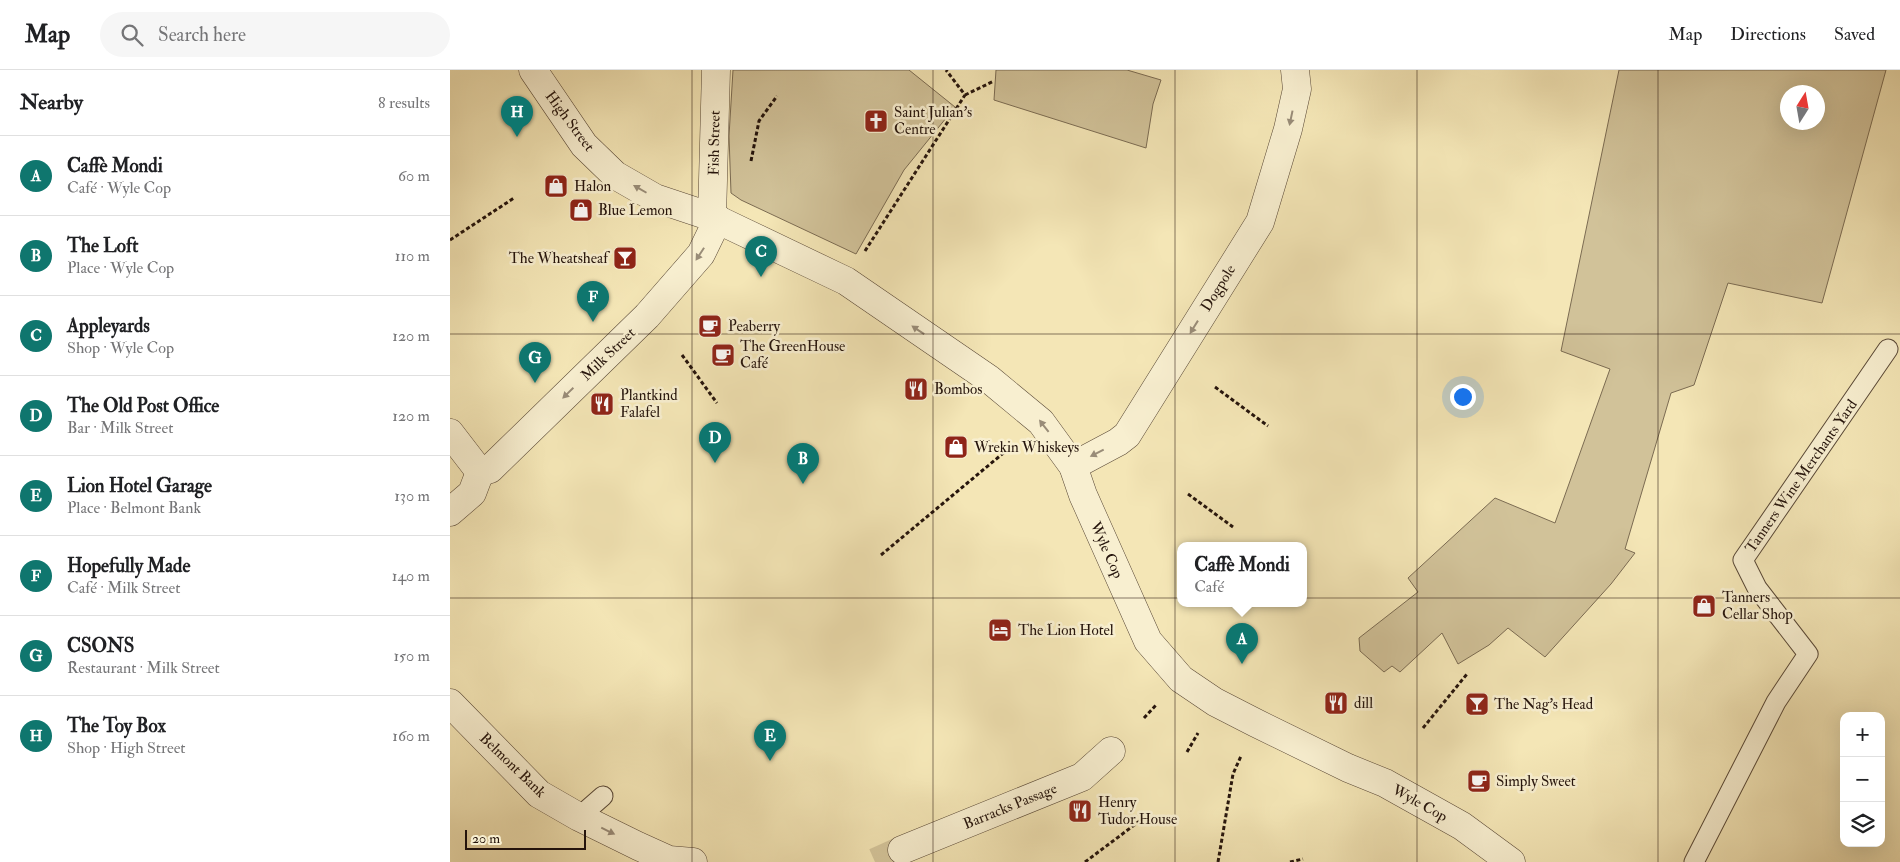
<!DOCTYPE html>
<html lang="en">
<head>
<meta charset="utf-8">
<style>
	body { margin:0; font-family:"IM FELL Double Pica",serif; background:#f6f6f6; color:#202124 }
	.controls { position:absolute; right:15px; bottom:15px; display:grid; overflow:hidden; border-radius:10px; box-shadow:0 5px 20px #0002 }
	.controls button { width:45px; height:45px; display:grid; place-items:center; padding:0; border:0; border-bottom:1px solid #e0e0e0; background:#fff; color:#202124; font:25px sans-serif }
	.compass { position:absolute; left:1330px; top:15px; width:45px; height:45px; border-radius:50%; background:#fff; box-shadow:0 5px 20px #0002; rotate:11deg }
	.scale { position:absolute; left:15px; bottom:12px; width:121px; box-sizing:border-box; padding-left:5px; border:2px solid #25140c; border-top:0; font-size:14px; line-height:18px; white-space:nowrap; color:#25140c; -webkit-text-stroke:4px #f8efd0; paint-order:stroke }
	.you { position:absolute; left:1012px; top:326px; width:18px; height:18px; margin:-12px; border:4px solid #fff; border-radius:50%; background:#1a73e8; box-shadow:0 0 0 8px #1a73e833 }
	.badge { display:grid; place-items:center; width:32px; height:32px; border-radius:50%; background:#0f766e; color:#fff; font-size:16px; font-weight:700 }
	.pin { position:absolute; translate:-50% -41px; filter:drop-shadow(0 1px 2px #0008) }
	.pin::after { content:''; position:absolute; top:26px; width:18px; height:15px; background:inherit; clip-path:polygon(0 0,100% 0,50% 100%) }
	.popup { position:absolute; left:727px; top:472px; width:130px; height:65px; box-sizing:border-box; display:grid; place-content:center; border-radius:10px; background:#fff; filter:drop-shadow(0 1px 4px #0005); font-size:16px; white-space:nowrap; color:#757577 }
	.popup b { font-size:19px; color:#202124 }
	.popup::after { content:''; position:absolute; left:50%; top:100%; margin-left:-10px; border:10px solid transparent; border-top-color:#fff }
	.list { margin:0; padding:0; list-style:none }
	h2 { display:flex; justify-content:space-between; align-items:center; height:65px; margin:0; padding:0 20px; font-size:21px }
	h2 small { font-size:16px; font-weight:400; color:#757577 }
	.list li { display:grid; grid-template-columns:32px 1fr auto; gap:15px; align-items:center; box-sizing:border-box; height:80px; padding:0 20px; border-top:1px solid #e0e0e0 }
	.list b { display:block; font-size:19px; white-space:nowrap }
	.list p { margin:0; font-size:16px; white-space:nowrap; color:#757577 }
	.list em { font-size:16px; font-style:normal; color:#757577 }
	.icon { flex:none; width:28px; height:28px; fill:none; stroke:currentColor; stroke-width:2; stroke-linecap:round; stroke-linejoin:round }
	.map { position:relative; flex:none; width:1450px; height:792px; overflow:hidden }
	header { display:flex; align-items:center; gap:30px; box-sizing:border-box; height:70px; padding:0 25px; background:#fff; border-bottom:1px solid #e0e0e0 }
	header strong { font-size:24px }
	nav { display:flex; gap:28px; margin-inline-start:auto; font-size:18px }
	.search { width:350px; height:45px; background:#f6f6f6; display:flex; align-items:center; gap:12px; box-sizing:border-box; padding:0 18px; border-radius:28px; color:#757577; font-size:19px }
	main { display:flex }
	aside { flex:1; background:#fff }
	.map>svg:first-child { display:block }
</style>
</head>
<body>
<header>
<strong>Map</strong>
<div class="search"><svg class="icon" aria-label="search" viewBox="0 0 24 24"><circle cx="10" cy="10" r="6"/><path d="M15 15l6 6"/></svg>Search here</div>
<nav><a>Map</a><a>Directions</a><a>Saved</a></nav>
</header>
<main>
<aside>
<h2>Nearby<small>8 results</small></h2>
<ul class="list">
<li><span class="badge">A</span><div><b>Caffè Mondi</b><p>Café · Wyle Cop</p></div><em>60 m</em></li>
<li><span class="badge">B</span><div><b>The Loft</b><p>Place · Wyle Cop</p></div><em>110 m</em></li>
<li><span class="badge">C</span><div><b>Appleyards</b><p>Shop · Wyle Cop</p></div><em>120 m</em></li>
<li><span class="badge">D</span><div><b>The Old Post Office</b><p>Bar · Milk Street</p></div><em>120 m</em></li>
<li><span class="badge">E</span><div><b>Lion Hotel Garage</b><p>Place · Belmont Bank</p></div><em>130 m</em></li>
<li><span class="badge">F</span><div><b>Hopefully Made</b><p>Café · Milk Street</p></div><em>140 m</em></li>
<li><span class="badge">G</span><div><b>CSONS</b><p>Restaurant · Milk Street</p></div><em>150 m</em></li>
<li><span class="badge">H</span><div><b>The Toy Box</b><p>Shop · High Street</p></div><em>160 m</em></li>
</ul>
</aside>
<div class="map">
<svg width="1450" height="792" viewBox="0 0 1450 792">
	<rect width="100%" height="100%" fill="#f4e6b6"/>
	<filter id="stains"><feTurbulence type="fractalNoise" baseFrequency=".004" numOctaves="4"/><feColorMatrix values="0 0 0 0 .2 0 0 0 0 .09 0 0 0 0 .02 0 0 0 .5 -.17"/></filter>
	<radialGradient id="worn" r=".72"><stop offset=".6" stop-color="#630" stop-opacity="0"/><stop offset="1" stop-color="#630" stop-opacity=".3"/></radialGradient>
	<g fill="#d1c299" stroke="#7b6b52" fill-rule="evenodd">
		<path d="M283,0H459L505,37L454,100L406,184L291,130L281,123L279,66Z"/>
		<path d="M546,0H677L711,10L703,34L696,78L544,30Z"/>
		<path d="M1169,0H1436L1372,233L1278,213L1244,315L1221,323L1175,479L1185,483L1161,514L1095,587L1058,558L1039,575L1008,594L992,563L950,602L942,596L934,602L910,581L909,568L968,522L958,508L1045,428L1105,453L1160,299L1111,281ZM1368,22V52H1338V22Z"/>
	</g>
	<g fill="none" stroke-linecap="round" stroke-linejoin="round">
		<path stroke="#d5c69c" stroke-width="28" stroke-dasharray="28 14" stroke-linecap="butt" d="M425,792L452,780"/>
		<g stroke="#594836" stroke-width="21">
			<g id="service">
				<path d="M129,747L153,726"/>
				<path d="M1244,792L1326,632L1358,584L1307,518L1293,490L1438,279"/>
			</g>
		</g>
		<g stroke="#594836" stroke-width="29">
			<path id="pedestrian" d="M452,780L632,707L661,681"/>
		</g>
		<g stroke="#594836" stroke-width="29">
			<g id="minor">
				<path d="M262,147L266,0"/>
				<path d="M0,363L30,402"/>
				<path d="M30,402L40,399L197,246L251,184L268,149"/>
				<path d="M0,442L22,423L30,402"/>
				<path d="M0,633L89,724L129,747L188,776L219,790L243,792"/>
			</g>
		</g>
		<g stroke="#594836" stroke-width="29">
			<g id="tertiary">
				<path d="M83,0L134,75L165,105L205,128L262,147L396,211L539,309L591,352L623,396L633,425L698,571L731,609L765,632L806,653L898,698L935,713L1012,756L1061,792"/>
				<path d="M623,396L668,372L677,365L810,152L838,59L847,19L845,0"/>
			</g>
		</g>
		<g stroke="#25140c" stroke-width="3" stroke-dasharray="4 2.5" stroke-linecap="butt">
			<path d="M515,25L544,11"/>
			<path d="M301,91L309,51L327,26"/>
			<path d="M0,170L64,128"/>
			<path d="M415,181L515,25L496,0"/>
			<path d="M232,285L267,333"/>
			<path d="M765,317L818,356"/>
			<path d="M738,424L783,457"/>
			<path d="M431,485L563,375"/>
			<path d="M694,648L707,634"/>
			<path d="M973,658L1017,604"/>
			<path d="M737,682L748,663"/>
			<path d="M635,792L699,744"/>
			<path d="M768,792L783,704L791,686"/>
			<path d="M840,792L853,789"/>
		</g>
		<use href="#service" stroke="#f8efd0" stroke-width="19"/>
		<use href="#pedestrian" stroke="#f8efd0" stroke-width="28"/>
		<use href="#minor" stroke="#f8efd0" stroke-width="28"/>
		<use href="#tertiary" stroke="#f8efd0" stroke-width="28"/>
	</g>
	<defs><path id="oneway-solid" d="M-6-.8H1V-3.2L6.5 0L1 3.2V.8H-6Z" transform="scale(1.25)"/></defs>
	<g fill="#998c78">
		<use href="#oneway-solid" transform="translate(841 48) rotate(102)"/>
		<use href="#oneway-solid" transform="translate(190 119) rotate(-150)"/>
		<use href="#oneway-solid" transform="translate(250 184) rotate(123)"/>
		<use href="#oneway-solid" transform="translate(744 257) rotate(122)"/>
		<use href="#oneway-solid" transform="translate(468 260) rotate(-146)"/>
		<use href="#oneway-solid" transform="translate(118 323) rotate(136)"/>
		<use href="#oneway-solid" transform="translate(594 356) rotate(-128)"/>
		<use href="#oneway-solid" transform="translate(647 383) rotate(153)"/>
		<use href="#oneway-solid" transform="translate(158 761) rotate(26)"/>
	</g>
	<path fill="none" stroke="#25140c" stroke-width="1" stroke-opacity="0.55" d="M242,0V792M483,0V792M725,0V792M967,0V792M1208,0V792M0,264H1450M0,528H1450"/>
	<defs>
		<g id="church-square" transform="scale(1.25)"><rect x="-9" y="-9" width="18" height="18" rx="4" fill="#8f2418" stroke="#f8efd0"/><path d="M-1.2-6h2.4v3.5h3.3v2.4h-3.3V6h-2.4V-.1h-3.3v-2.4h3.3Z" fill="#fff"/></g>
		<g id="shop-square" transform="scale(1.25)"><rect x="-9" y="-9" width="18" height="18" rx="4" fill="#8f2418" stroke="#f8efd0"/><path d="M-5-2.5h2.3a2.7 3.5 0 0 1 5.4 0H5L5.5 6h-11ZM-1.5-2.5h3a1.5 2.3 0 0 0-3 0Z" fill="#fff"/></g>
		<g id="bar-square" transform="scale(1.25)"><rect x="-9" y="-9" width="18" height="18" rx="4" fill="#8f2418" stroke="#f8efd0"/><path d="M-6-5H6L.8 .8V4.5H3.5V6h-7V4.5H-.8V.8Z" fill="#fff"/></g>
		<g id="cafe-square" transform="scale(1.25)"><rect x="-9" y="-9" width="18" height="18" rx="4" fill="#8f2418" stroke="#f8efd0"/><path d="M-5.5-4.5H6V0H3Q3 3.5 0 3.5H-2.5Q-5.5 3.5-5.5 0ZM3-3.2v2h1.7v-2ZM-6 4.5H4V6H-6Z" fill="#fff"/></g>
		<g id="restaurant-square" transform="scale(1.25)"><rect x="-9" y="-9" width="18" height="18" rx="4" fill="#8f2418" stroke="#f8efd0"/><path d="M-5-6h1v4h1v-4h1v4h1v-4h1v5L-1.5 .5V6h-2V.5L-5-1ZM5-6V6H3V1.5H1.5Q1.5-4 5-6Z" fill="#fff"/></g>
		<g id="hotel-square" transform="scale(1.25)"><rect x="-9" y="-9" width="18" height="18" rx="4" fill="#8f2418" stroke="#f8efd0"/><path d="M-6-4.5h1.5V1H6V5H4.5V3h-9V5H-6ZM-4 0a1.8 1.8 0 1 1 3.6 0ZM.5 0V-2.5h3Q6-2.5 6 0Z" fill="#fff"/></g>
	</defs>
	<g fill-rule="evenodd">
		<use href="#church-square" x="426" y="51"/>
		<use href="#shop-square" x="106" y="116"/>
		<use href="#shop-square" x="131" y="140"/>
		<use href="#bar-square" x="175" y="188"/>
		<use href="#cafe-square" x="260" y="256"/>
		<use href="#cafe-square" x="273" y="285"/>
		<use href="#restaurant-square" x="466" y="319"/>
		<use href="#restaurant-square" x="152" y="334"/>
		<use href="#shop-square" x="506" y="377"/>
		<use href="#shop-square" x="1254" y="536"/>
		<use href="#hotel-square" x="550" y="560"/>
		<use href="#restaurant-square" x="886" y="633"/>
		<use href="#bar-square" x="1027" y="634"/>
		<use href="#cafe-square" x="1029" y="711"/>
		<use href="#restaurant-square" x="630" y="741"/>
	</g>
	<g text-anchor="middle" stroke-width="5" stroke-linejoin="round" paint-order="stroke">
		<g font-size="15" fill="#25140c" stroke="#f8efd0" text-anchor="start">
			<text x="444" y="47">Saint Julian's<tspan x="444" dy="17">Centre</tspan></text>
			<text x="124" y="121">Halon</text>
			<text x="148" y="145">Blue Lemon</text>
			<text x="158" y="193" text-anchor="end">The Wheatsheaf</text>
			<text x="278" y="261">Peaberry</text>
			<text x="290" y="281">The GreenHouse<tspan x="290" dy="17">Café</tspan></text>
			<text x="484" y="324">Bombos</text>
			<text x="170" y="330">Plantkind<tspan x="170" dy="17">Falafel</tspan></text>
			<text x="524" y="382">Wrekin Whiskeys</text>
			<text x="1272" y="532">Tanners<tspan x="1272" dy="17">Cellar Shop</tspan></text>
			<text x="568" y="565">The Lion Hotel</text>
			<text x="904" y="638">dill</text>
			<text x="1044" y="639">The Nag's Head</text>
			<text x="1046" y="716">Simply Sweet</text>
			<text x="648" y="737">Henry<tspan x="648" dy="17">Tudor House</tspan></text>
		</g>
		<g font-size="15" fill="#25140c" stroke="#f8efd0">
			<text transform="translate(120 51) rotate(53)" y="5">High Street</text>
			<text transform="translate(264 73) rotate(-89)" y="5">Fish Street</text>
			<text transform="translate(768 218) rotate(-58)" y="5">Dogpole</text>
			<text transform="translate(158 284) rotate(-44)" y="5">Milk Street</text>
			<text transform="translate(1351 406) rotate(-55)" y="5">Tanners Wine Merchants Yard</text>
			<text transform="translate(657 480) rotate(66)" y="5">Wyle Cop</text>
			<text transform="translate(63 695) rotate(44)" y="5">Belmont Bank</text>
			<text transform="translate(970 733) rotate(29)" y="5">Wyle Cop</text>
			<text transform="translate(560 736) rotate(-22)" y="5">Barracks Passage</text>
		</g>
	</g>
	<rect width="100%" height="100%" filter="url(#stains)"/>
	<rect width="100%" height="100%" fill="url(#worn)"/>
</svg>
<div class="controls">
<button>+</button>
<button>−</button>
<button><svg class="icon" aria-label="layers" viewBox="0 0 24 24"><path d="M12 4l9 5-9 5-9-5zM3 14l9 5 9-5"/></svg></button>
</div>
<svg class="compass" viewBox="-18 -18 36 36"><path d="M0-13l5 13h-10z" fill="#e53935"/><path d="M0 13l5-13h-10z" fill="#757577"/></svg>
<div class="scale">20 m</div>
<div class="you"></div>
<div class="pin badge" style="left:792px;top:594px">A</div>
<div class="popup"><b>Caffè Mondi</b>Café</div>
<div class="pin badge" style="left:353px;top:414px">B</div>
<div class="pin badge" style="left:311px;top:207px">C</div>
<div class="pin badge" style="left:265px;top:393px">D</div>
<div class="pin badge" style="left:320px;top:691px">E</div>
<div class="pin badge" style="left:143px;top:252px">F</div>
<div class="pin badge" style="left:85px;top:313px">G</div>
<div class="pin badge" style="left:67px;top:67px">H</div>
</div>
</main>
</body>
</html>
